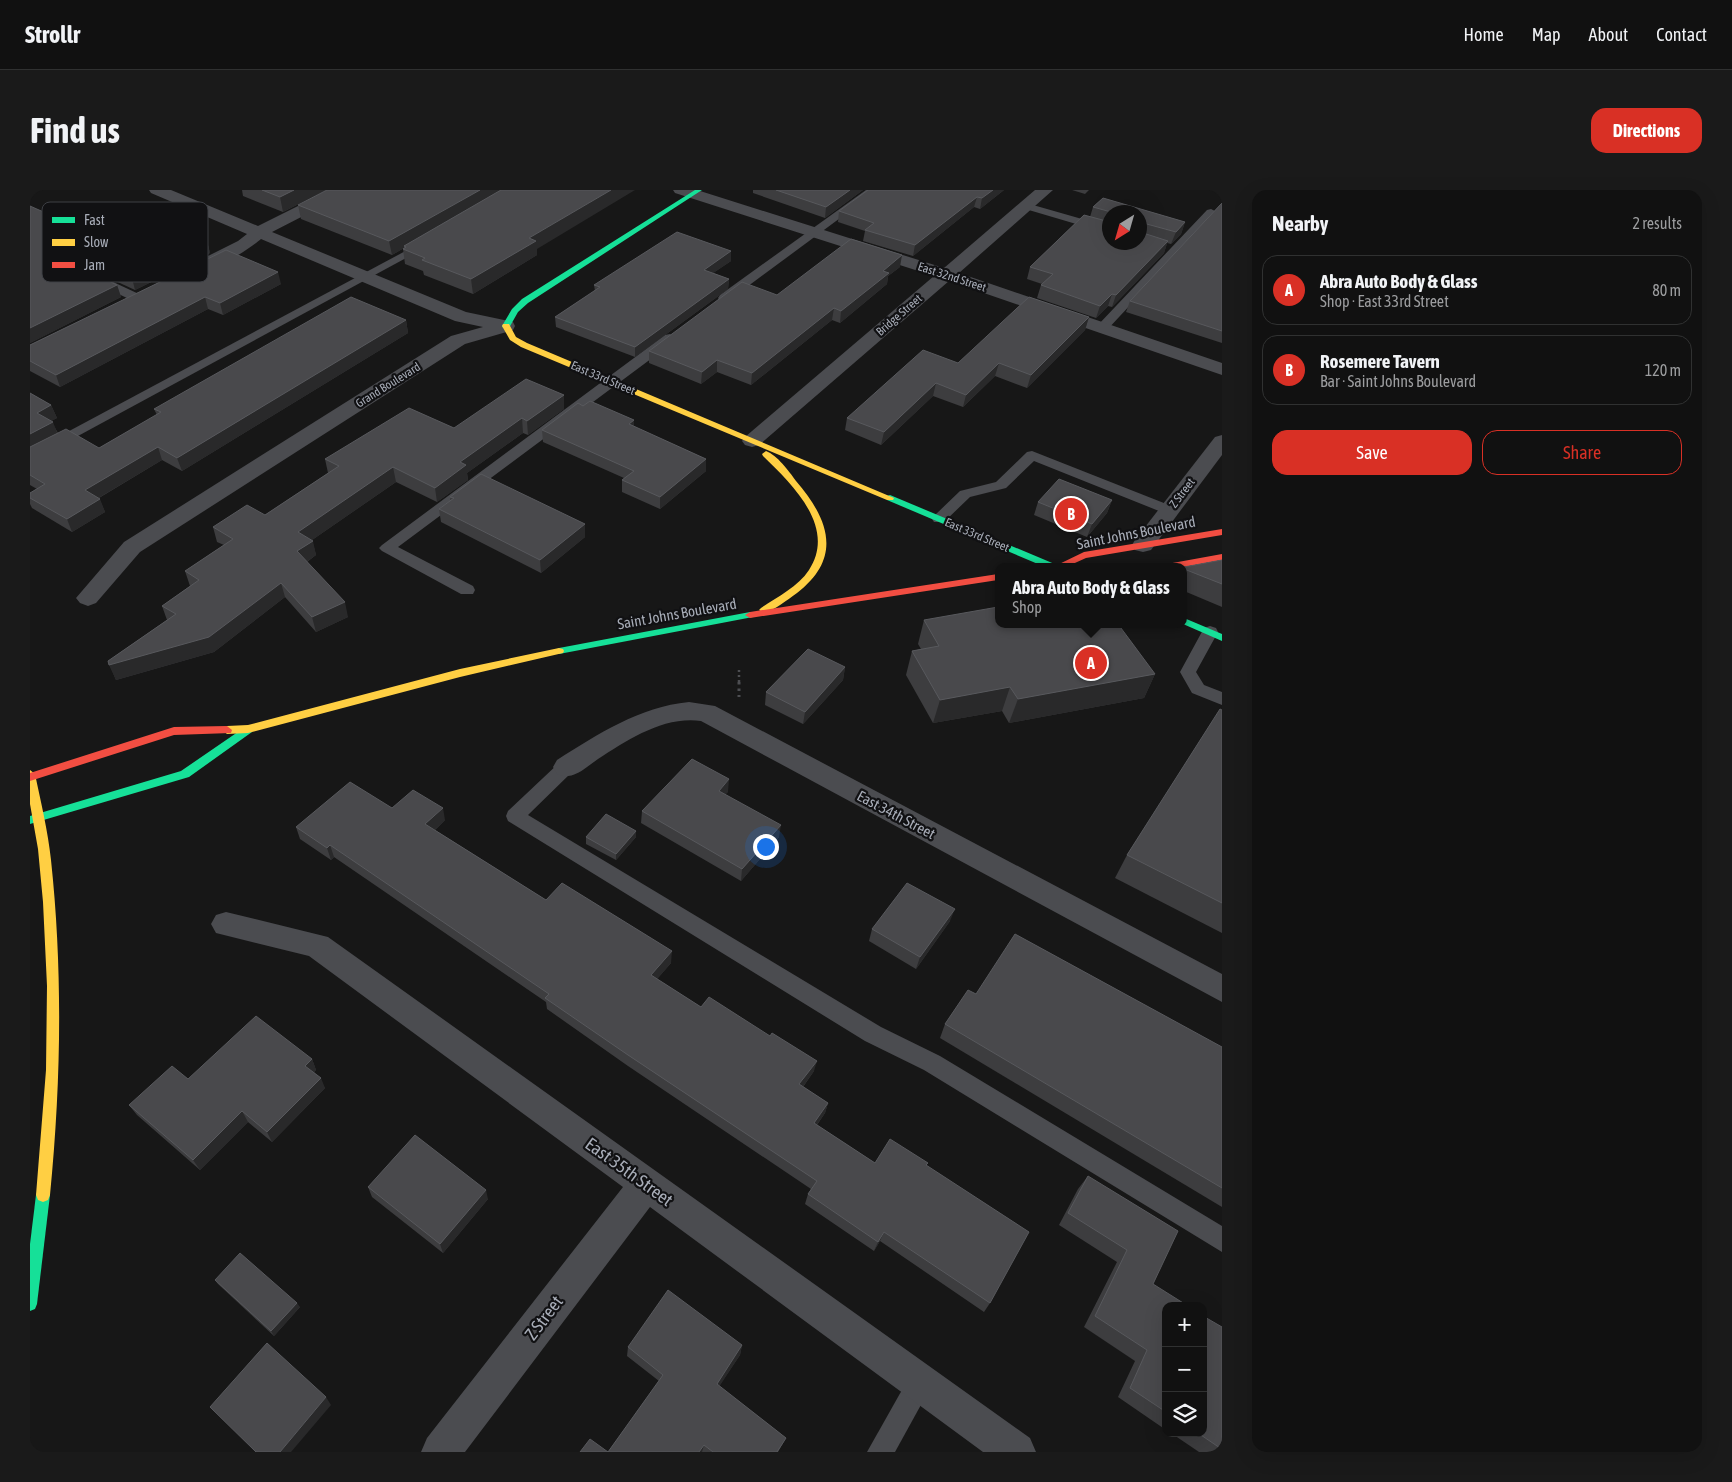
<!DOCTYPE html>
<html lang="en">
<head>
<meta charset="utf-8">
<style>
	body { margin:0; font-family:"Asap Condensed",sans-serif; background:#1a1a1a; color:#f1f3f6 }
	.controls { position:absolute; right:15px; bottom:15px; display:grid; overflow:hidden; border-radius:10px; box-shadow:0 5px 20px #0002 }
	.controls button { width:45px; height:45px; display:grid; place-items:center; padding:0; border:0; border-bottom:1px solid #303131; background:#111; color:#f1f3f6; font:25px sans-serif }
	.compass { position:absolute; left:1072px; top:15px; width:45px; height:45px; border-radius:50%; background:#111; box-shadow:0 5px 20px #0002; rotate:217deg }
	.you { position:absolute; left:735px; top:656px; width:18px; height:18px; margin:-12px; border:4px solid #fff; border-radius:50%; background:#1a73e8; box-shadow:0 0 0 8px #1a73e833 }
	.badge { display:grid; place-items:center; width:32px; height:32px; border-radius:50%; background:#d93025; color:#fff; font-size:16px; font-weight:700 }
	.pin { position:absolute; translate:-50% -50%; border:2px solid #fff; box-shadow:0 1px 5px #0006 }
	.popup { position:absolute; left:965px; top:373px; width:192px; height:65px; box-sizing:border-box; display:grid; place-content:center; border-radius:10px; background:#111; filter:drop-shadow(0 1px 4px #0005); font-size:16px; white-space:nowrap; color:#9c9d9f }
	.popup b { font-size:19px; color:#f1f3f6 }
	.popup::after { content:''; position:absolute; left:50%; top:100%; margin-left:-10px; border:10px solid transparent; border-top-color:#111 }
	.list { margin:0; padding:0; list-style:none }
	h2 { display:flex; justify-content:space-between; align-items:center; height:65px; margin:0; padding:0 20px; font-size:21px }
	h2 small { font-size:16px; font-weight:400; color:#9c9d9f }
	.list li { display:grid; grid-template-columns:32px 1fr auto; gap:15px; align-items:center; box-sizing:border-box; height:70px; margin:0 10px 10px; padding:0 10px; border:1px solid #303131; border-radius:15px }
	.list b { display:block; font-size:19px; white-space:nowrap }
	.list p { margin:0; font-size:16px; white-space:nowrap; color:#9c9d9f }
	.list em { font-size:16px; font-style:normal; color:#9c9d9f }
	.actions { display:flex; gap:10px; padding:15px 20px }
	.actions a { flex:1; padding:11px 0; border:1px solid #d93025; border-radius:15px; text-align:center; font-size:18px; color:#d93025 }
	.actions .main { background:#d93025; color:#fff }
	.icon { flex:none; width:28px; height:28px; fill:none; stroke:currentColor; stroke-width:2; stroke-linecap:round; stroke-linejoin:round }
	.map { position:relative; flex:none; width:1192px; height:1262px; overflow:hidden; border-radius:15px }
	header { display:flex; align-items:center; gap:30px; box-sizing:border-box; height:70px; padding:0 25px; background:#111; border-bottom:1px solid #303131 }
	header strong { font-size:24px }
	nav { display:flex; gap:28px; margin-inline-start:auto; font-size:18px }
	.intro { display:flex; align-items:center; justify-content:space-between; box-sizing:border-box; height:120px; padding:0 30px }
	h1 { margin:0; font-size:35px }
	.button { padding:12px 22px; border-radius:15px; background:#d93025; color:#fff; font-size:18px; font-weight:700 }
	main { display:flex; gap:30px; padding:0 30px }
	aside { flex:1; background:#111; border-radius:15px; box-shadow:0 5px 20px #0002 }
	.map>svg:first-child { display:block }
</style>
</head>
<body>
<header>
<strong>Strollr</strong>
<nav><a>Home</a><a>Map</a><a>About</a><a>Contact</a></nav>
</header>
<div class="intro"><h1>Find us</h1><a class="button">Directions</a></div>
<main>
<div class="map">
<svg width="1192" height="1262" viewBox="0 0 1192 1262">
	<rect width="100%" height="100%" fill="#171717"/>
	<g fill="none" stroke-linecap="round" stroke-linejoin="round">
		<path stroke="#4d4e52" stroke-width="2.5" stroke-dasharray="2 3" stroke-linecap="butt" d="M709,480V493"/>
		<path stroke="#4d4e52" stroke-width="3" stroke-dasharray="2.5 4" stroke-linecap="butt" d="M709,492V507"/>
		<g fill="#4b4c50" fill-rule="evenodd">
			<path d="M836,0H848L698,111H690L688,108L690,105Z"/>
			<path d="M996,13L1080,37V44L992,18V14Z"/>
			<path d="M1181,19L1187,22L1185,24L1076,141H1068L1066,138L1068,135L1177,20Z"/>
			<path d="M396,50L400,51V55L0,272V262Z"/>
			<path d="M66,84L111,105L113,108L111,111H103L62,91L60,88Z"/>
			<path d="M640,144L646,148L645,151L368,357L443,396L445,400L443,404H431L352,361L349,358L352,355L635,145Z"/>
			<path d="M1002,261L1144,317L1146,320L1144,323H1134L1004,271L976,298L940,307L914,332H904L902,329L904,326L930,301L966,292L997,262Z"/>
			<path d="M1180,436L1186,438L1188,442L1166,482L1174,495L1192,502V515L1162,503L1150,482L1174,438Z"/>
			<path d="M536,570L542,572L545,577L542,582L498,625L851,837L910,866L1192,1036V1062L894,880L835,851L478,631L476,626L478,621L530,572Z"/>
			<path d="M890,1180L899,1184L903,1193L865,1262H837L881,1184Z"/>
		</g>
		<g fill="#4b4c50" fill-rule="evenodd">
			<path d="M119,0H141L228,36L300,0H320L318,3L242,42L436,122L483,132L485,136L483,140L435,154L110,362L66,413L58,416L50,413L46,408L94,352L421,146L453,137L425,131L231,49C218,60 176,87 160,83L157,79L160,75L208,51L217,44L121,3Z"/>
			<path d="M643,0H667L914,78L1005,0H1023L929,83L1192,173V185L919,91L729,255L722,257L715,255L712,251L715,247L904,86L645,3Z"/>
			<path d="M1192,245V265L1121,360L1113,362L1105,360L1102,355L1105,350L1185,247Z"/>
			<path d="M659,512L685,516L1192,784V812L671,531C633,526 598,550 568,569C559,575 549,585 538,586C534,587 530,585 527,584L523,577L527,570C568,544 609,517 659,512Z"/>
			<path d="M196,722L298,747L1000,1248L1006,1262H953L620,1017L435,1262H391L397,1248L593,997L279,766L186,743L181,734L186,725Z"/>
		</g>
		<g fill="#16e098" fill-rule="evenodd">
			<path d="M665,0H672L498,113L488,122L479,138H473L472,136L482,119L492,109Z"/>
			<path d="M860,305L1027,375L1029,377H1015L857,310V306Z"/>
			<path d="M720,422L725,425L723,427L529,464L524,461L529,458Z"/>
			<path d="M1154,428L1192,444V451L1153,434Z"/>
			<path d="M218,535L223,539L222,542L159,587L0,634V626L151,581Z"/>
			<path d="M13,998L18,1000L20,1005L7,1114L5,1119L0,1121V1054L6,1005L8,1000Z"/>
		</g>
		<g fill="#ffcf43" fill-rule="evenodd">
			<path d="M473,134H479L486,147L497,153L864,308L863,310H857L491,157L480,150L472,136Z"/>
			<path d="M736,261C747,265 759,281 766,291C799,329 813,368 767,403C757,410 745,420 734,423L729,420L731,418C747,407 768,397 779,380C807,337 762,294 733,266L732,264Z"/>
			<path d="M529,458L533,459L534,461L533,463L430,487L218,543L197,544L192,540L197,536L218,535L430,479Z"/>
			<path d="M0,580L5,584C11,613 18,641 21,670C33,782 31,893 20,1005L18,1010L13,1012L8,1010L6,1005L16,880L17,796L13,712L8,659L0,614Z"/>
		</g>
		<g fill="#f24e42" fill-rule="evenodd">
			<path d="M1192,339V345L1056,368L1036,377H1023L1054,362Z"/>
			<path d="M1192,364V370L1154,377H1132L1137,374Z"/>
			<path d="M968,384V390L720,428L715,425L720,422Z"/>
			<path d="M197,536L202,540L201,543L144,545L0,591V583L144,537Z"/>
		</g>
	</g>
	<g fill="#3d3d3f" fill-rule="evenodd">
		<path d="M212,0H296L253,22L213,6Z"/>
		<path d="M723,0H833L795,28L723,3Z"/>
		<path d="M974,0L950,19L944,17L883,66L833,51L835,41L808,32L809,21Z"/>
		<path d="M1042,0H1059L1055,4Z"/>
		<path d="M1073,8L1155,32L1151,44L1141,54L1137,53L1134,63L1082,117L1078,116L1066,128L1007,108L1011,95L1012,94L997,89L1000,77L1054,25L1060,27L1063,17ZM1080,22H1110V52H1080Z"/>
		<path d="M1192,13V153L1096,122L1100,111Z"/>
		<path d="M268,15L507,59V65L443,104L394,85L393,81L375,74L373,59L374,58L362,65L271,29Z"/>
		<path d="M92,26L177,51L180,63L105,100L53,76L51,78L87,95L91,107L0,153L27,28Z"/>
		<path d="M196,60L251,94L193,125L178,119L30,197L0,181V155Z"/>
		<path d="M701,61V71L683,83L699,89L698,99L605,167L526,137L525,127L565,101L564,95Z"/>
		<path d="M870,77L858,86L857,94L810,133L802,130L721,195L687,182L671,194L619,173V161L747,105Z"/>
		<path d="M1059,127L1055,140L997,198L965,186L933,217L903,206L851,255L815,240L817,228L928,173Z"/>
		<path d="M376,130L378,143L152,281L132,270L69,308L75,322L42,342L2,318L0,314V303L7,299L0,295V203L21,215L27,228L21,231L28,243L69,258L127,225L124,219Z"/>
		<path d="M534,205V219L498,245L493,243L437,283L438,290L407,312L366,292L282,350L286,365L277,372L318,427L286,442L255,407L184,462L86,490L78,471L137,430L132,416L160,396L155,381L194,355L187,352L183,337L235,325L298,283L295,269L424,238Z"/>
		<path d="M553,216L604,230V237L676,269V281L630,319L592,302V290L594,288L513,252L512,240Z"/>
		<path d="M420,307L555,347L511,383L411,332L409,319L420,311Z"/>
		<path d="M1082,310L1077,323L1057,347L1004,325L1008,312Z"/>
		<path d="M1192,370V417L1154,401V377Z"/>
		<path d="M894,430L1125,484L1114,508L979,533L972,521L903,533L876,485L882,461L891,459L888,454Z"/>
		<path d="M815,477L813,490L773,534L735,515L736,502Z"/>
		<path d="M1192,520V743L1085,688L1097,665Z"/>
		<path d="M698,602L695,604L749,647L711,691L611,633L612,621Z"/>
		<path d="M362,618L415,630L405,640L516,710L641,773L627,789L671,817L784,881L773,897L798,913L795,923L787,935L845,973L896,976L960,1113L954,1122L850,1051L844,1061L775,1014L778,1004L781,999L598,876L517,819L516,812L304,667L301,670L270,649L266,637Z"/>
		<path d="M606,641V647L586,670L556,654V647Z"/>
		<path d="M920,731L886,779L839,751L842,739Z"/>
		<path d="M946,804L1192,857V1017L910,848L915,834Z"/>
		<path d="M282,869L286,880L284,882L295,898L242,952L218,932L170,980L107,925L99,915L158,889Z"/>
		<path d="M1058,986L1136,1116V1240L1088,1207L1105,1171L1054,1137L1087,1072L1029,1035L1048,999Z"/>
		<path d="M338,997L458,1009L413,1063L342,1007Z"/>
		<path d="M185,1090L270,1117L244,1146L188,1094Z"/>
		<path d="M712,1155L710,1165L689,1196L756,1248L748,1262H578L629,1191L597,1166L598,1157Z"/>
		<path d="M1141,1243H1173L1190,1258L1184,1262H1169Z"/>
	</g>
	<g fill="#29292a">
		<path d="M264,0H296L253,22L250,7Z"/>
		<path d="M450,0H476L374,56V58L362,65L359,51Z"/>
		<path d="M581,0H605L507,59V65L443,104L441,89L499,48Z"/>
		<path d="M820,0H833L795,28L796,17Z"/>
		<path d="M963,0H974L950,19L952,8Z"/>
		<path d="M947,7L944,17L883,66L885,55Z"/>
		<path d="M1155,32L1151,44L1141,54L1146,42Z"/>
		<path d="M177,51L180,63L105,100L102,88Z"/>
		<path d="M1138,51L1134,63L1082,117L1086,105Z"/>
		<path d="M701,61V71L673,90L674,80Z"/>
		<path d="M49,65L53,76L46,82L42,70Z"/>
		<path d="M872,65L870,77L858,86L857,94L810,133L811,121L853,81Z"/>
		<path d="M248,82L251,94L193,125L190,113Z"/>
		<path d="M699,89L698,99L605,167V157Z"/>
		<path d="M87,95L91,107L0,153V138Z"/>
		<path d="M1082,104L1078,116L1066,128L1070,116Z"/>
		<path d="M175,107L178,119L30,197L26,185Z"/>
		<path d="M804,118L802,130L721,195L722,183Z"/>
		<path d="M1059,127L1055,140L997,198L1001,185Z"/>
		<path d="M376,130L378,143L152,281L147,268Z"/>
		<path d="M687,170V182L671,194L672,182Z"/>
		<path d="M969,173L965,186L933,217L936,205Z"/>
		<path d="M906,193L903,206L851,255L854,242Z"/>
		<path d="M534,205V219L498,245L497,231Z"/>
		<path d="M21,215L27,228L12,236L7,223Z"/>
		<path d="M492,228L493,243L437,283L438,290L407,312L405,298L430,272Z"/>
		<path d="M604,230V242L599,234Z"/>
		<path d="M23,232L28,245L0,260V244Z"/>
		<path d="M128,257L132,270L60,313L55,300Z"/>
		<path d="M676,269V281L630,319V307Z"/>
		<path d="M363,277L366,292L272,357L268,342Z"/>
		<path d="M70,309L75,322L42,342L37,329Z"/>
		<path d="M1082,310L1077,323L1057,347L1062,334Z"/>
		<path d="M555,334V347L511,383L510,370Z"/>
		<path d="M283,351L286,365L271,376L267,361Z"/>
		<path d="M251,393L255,407L184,462L86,490L79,475Z"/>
		<path d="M315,412L318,427L286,442L282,427Z"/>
		<path d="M815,477L813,490L773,534L775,522Z"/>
		<path d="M1125,484L1114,508L979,533L988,509Z"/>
		<path d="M980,497L972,521L903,533L910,510Z"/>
		<path d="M699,589L698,602L687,613L689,601Z"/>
		<path d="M413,618L415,630L398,646L395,634Z"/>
		<path d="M751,635L749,647L711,691L712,679Z"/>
		<path d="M606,641V647L586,670V664Z"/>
		<path d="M300,655L304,667L301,670L297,658Z"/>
		<path d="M925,719L920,731L886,779L890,767Z"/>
		<path d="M642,761L641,773L621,796V785Z"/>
		<path d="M282,869L286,880L280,887L275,876Z"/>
		<path d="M787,871L784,881L767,905L769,894Z"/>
		<path d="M291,888L295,898L242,952L237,942Z"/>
		<path d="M798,913L795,923L781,943L784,933Z"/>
		<path d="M212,921L218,932L170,980L163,970Z"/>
		<path d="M456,1000L458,1009L413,1063L410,1054Z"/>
		<path d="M854,1042L850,1051L844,1061L848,1052Z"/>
		<path d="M267,1113L270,1117L244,1146L241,1141Z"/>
		<path d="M712,1155L710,1165L685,1203L687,1194Z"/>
		<path d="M296,1207L301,1215L261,1262H250Z"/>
		<path d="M674,1255L672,1262H669Z"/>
	</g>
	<g fill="#49494c" stroke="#58595d">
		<path d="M232,0H264L250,7Z"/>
		<path d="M297,0H450L359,51L268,15Z"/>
		<path d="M471,0H581L499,48L506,51L441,89L392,70L395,68L373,59L376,57L374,56Z"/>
		<path d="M746,0H820L796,17Z"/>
		<path d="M838,0H963L952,8L947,7L885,55L835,40L844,33L809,21Z"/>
		<path d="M1073,8L1155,32L1146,42L1113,33L1112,38L1110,39V22H1081L1063,17Z"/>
		<path d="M61,13L92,26L103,21L177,51L102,88L49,65L42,70L45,75L87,95L0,138V16L27,28Z"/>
		<path d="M1192,13V141L1100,111Z"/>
		<path d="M1054,25L1080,32V52H1110V42L1138,51L1086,105L1082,104L1070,116L1011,95L1023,84L1000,77Z"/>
		<path d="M647,42L701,61L674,80L699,89L605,157L525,127L570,97L564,95Z"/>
		<path d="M821,49L872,65L853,81L859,83L811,121L804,118L722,183L687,170L672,182L619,161L712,92L747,105Z"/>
		<path d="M196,60L248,82L190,113L175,107L26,185L0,171V155Z"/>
		<path d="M321,107L376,130L147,268L128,257L55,300L70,309L37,329L0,308V303L15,294L0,285V257L36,239L69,258L131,222L124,219Z"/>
		<path d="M999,107L1059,127L1001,185L969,173L936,205L906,193L854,242L817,228L893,160L928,173Z"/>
		<path d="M496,189L534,205L497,231L492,228L430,272L436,275L405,298L363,277L268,342L283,351L267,361L315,412L282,427L251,393L179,447L79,475L78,471L146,424L132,416L169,390L155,381L203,349L183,337L217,315L235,325L309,276L295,269L379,218L424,238Z"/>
		<path d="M0,203L21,215L7,223L23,232L0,244Z"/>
		<path d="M560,211L604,230L599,234L676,269L630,307L592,290L604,281L512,240L548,213L553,216Z"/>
		<path d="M451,284L555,334L510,370L409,319L424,308L420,307Z"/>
		<path d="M1029,289L1082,310L1062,334L1008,312Z"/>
		<path d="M1192,370V394L1154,379V377Z"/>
		<path d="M968,417V434H1088L1125,484L988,509L980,497L910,510L882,461L909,456L894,430Z"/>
		<path d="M778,459L815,477L775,522L736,502Z"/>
		<path d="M1190,519L1192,520V713L1097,665Z"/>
		<path d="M662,569L699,589L689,601L751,635L712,679L612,621Z"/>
		<path d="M320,592L362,618L383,600L413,618L395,634L516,710L532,693L642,761L621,785L671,817L679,807L740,846L742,843L787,871L769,894L798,913L784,933L845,973L860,949L898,973L896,975L999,1042L960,1113L854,1042L848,1052L778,1004L787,991L598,865L515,808L519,804L300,655L297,658L266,637Z"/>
		<path d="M576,624L606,641L586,664L556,647Z"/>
		<path d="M877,693L925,719L890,767L842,739Z"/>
		<path d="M985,744L1192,857V998L915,834L938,800L946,804Z"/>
		<path d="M226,826L282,869L275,876L291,888L237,942L212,921L163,970L99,915L142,876L158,889Z"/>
		<path d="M385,945L456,1000L410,1054L338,997Z"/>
		<path d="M1058,986L1148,1041L1123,1094L1158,1116H1136V1222L1100,1198L1117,1160L1065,1126L1097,1060L1038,1023Z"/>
		<path d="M210,1063L267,1113L241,1141L185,1090Z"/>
		<path d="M638,1100L712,1155L687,1194L756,1248L747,1262H683L674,1255L669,1262H578L633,1185L598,1157Z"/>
		<path d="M1173,1126L1192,1137V1254L1190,1258L1168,1243H1173Z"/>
		<path d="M237,1153L296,1207L250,1262H226L180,1217Z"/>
		<path d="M560,1249L578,1262H550Z"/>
	</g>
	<g text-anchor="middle" stroke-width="4.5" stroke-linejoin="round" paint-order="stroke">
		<g font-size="12" fill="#a8adb8" stroke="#111113">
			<text transform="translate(922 87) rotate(18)" y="4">East 32nd Street</text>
			<text transform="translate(869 125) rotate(-41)" y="4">Bridge Street</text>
			<text transform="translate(573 188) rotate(23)" y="4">East 33rd Street</text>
			<text transform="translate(358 195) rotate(-32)" y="4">Grand Boulevard</text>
			<text transform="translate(1152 303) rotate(-53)" y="4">Z Street</text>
			<text transform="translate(947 345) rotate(23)" y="4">East 33rd Street</text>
		</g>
		<g font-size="15" fill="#a8adb8" stroke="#111113">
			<text transform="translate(1106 343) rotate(-11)" y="5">Saint Johns Boulevard</text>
			<text transform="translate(647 424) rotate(-10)" y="5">Saint Johns Boulevard</text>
			<text transform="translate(866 625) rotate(28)" y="5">East 34th Street</text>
		</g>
		<g font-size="18" fill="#a8adb8" stroke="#111113">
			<text transform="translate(599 982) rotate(36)" y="6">East 35th Street</text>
			<text transform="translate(514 1128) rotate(-53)" y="6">Z Street</text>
		</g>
	</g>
	<rect x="12" y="12" width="166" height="80" rx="8" fill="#111113" stroke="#3e4045" stroke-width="1"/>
	<rect x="22" y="27" width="23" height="6" fill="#16e098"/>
	<rect x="22" y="49" width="23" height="7" fill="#ffcf43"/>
	<rect x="22" y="72" width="23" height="6" fill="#f24e42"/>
	<g font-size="14" fill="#a8adb8">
		<text x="54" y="35">Fast</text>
		<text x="54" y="57">Slow</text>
		<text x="54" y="80">Jam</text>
	</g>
</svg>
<div class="controls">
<button>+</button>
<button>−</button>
<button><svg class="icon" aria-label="layers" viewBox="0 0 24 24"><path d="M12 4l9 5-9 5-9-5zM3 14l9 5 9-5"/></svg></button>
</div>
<svg class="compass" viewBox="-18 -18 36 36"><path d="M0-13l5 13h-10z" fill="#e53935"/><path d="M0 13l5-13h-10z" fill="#9c9d9f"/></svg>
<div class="you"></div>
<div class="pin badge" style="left:1061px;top:473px">A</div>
<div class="popup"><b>Abra Auto Body &amp; Glass</b>Shop</div>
<div class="pin badge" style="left:1041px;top:324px">B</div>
</div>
<aside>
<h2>Nearby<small>2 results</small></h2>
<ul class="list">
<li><span class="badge">A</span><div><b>Abra Auto Body &amp; Glass</b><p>Shop · East 33rd Street</p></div><em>80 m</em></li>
<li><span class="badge">B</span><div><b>Rosemere Tavern</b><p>Bar · Saint Johns Boulevard</p></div><em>120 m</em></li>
</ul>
<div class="actions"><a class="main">Save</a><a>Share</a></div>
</aside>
</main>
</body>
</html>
